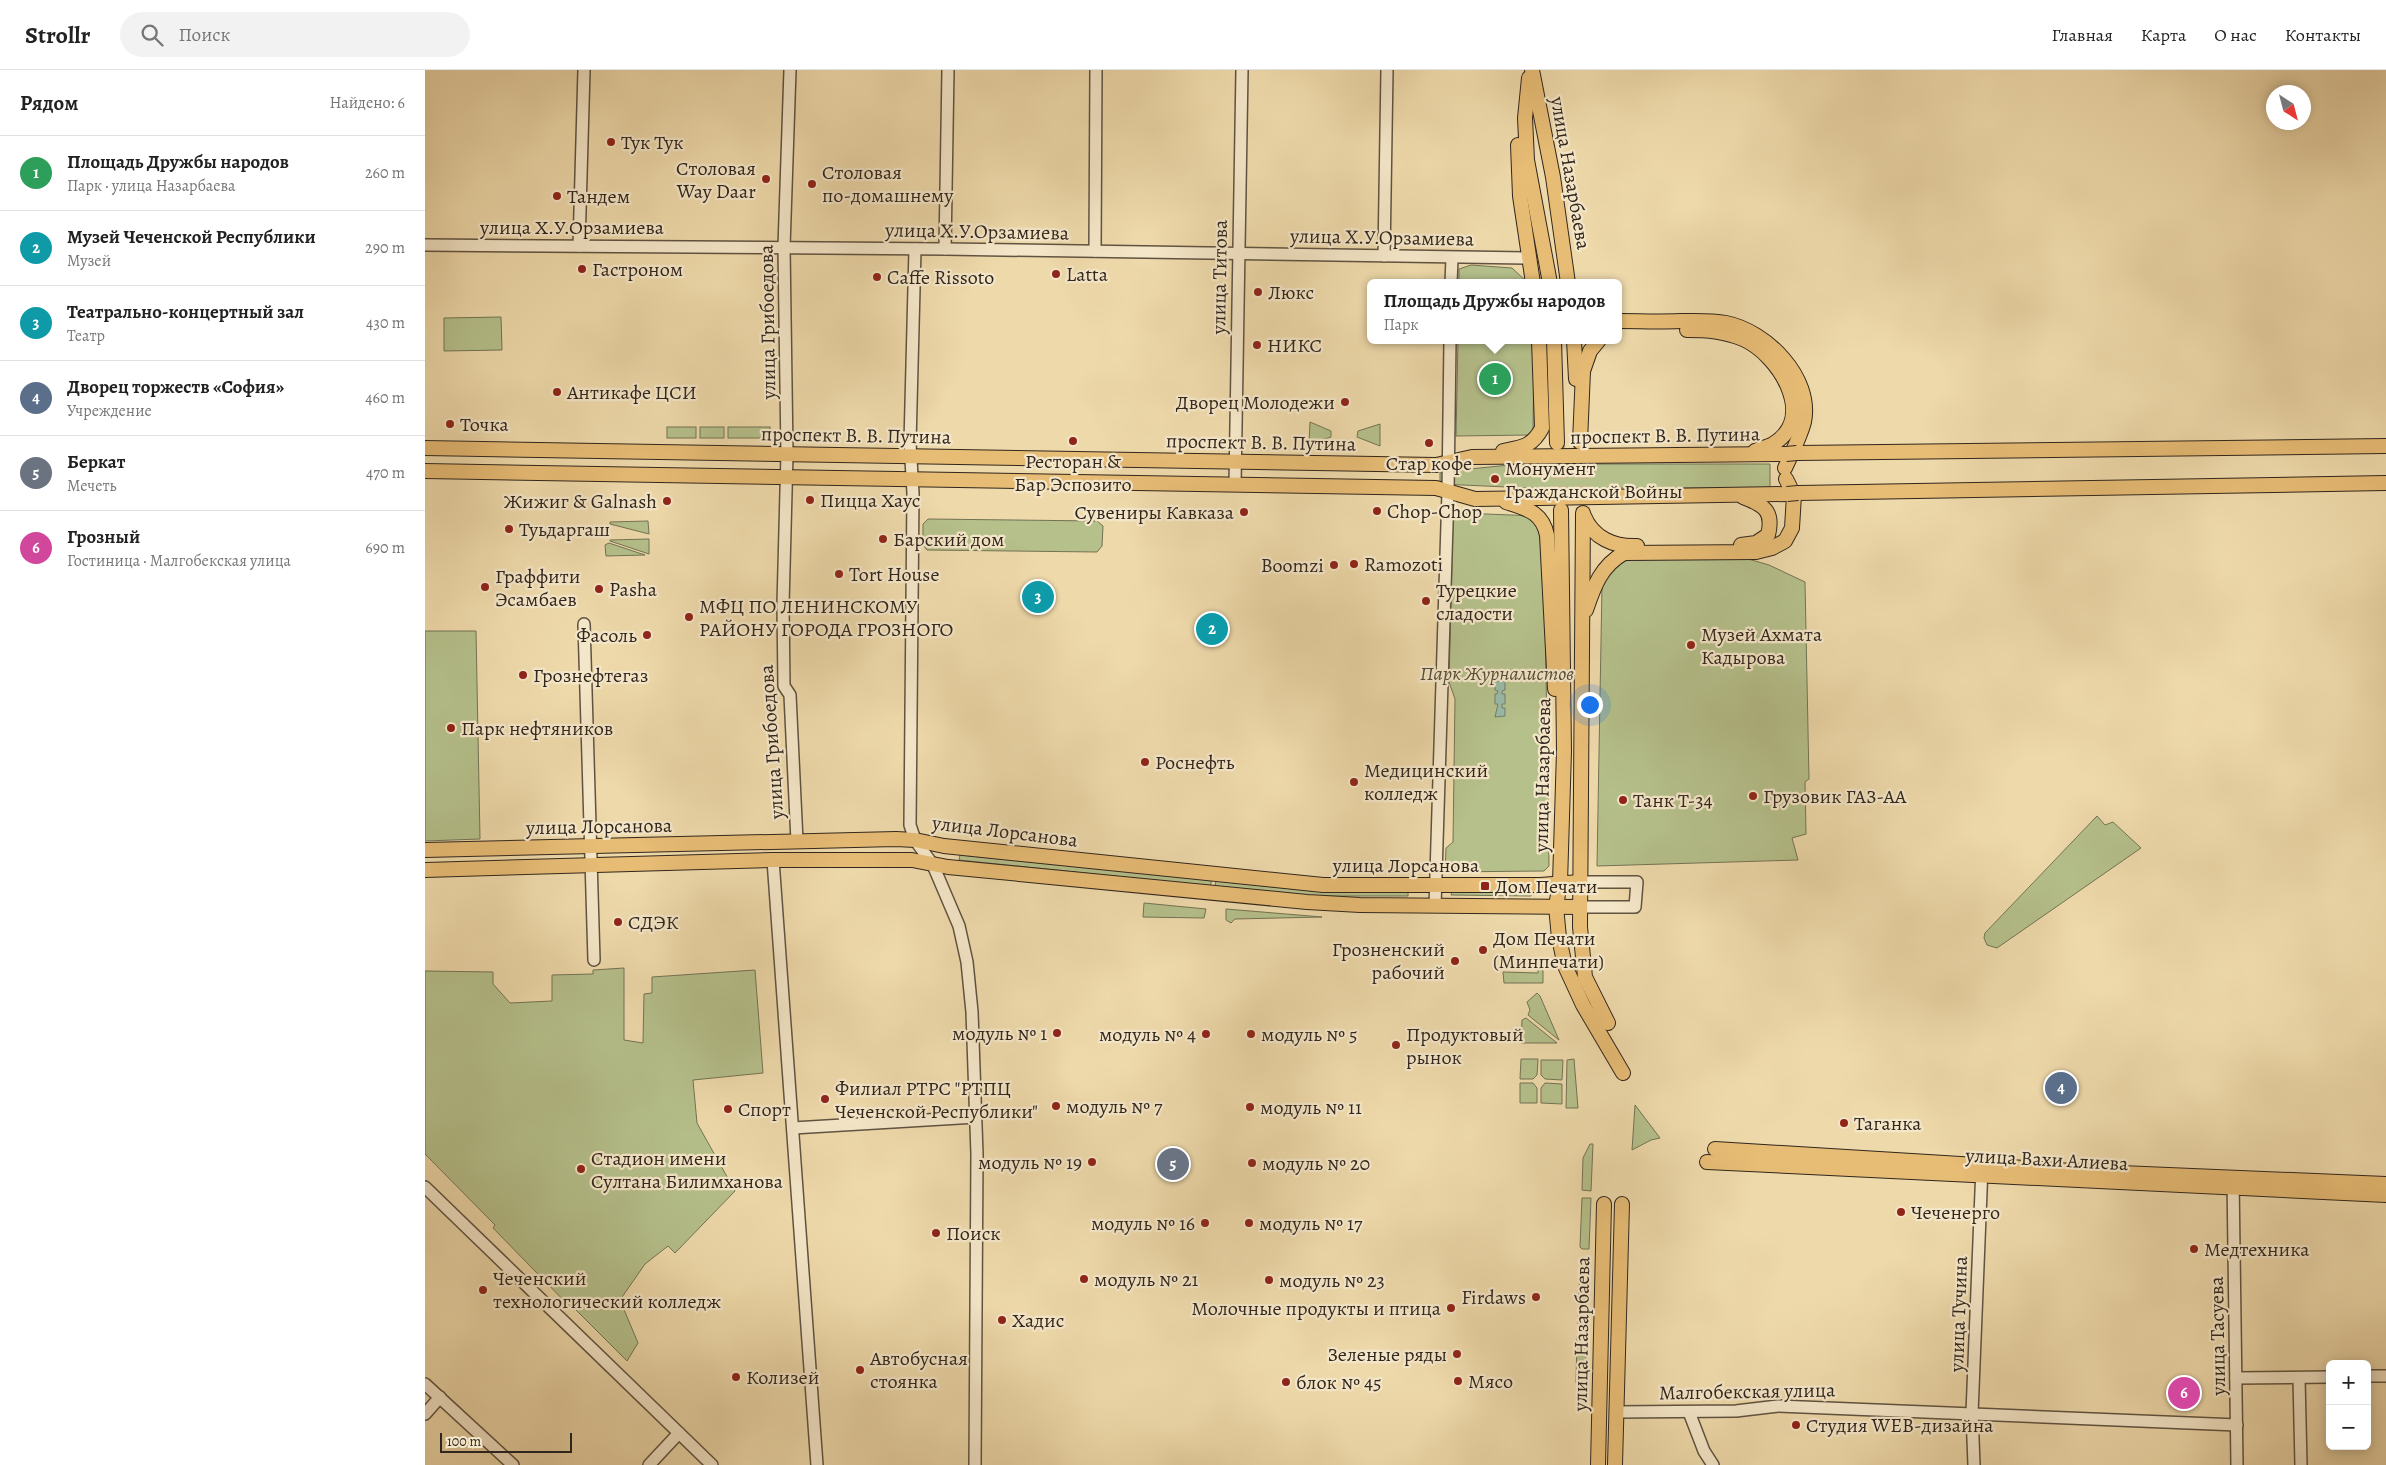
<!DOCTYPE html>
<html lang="ru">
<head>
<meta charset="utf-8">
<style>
	body { margin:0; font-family:Alegreya,serif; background:#f2f2f2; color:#222 }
	.controls { position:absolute; right:15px; bottom:15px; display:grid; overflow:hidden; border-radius:8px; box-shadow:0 2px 12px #0003 }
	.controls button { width:45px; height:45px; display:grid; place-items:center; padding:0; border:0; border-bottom:1px solid #e0e0e0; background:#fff; color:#222; font:25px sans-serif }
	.compass { position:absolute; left:1841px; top:15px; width:45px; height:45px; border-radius:50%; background:#fff; box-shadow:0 2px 12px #0003; rotate:144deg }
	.scale { position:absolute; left:15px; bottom:12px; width:132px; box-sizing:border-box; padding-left:5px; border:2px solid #31261d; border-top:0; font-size:14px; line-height:18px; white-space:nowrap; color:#31261d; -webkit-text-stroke:4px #f4e6c8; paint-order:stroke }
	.you { position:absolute; left:1164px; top:634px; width:18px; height:18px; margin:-12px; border:4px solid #fff; border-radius:50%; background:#1a73e8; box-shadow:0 0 0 8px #1a73e833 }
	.badge { display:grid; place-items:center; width:32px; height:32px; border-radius:50%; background:#2563eb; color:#fff; font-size:16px; font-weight:700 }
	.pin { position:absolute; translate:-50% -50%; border:2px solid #fff; box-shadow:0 1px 5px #0006 }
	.popup { position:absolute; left:942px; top:209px; width:255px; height:65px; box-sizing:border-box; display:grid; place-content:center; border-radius:8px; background:#fff; filter:drop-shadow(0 1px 4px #0005); font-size:16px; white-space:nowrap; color:#767676 }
	.popup b { font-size:19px; color:#222 }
	.popup::after { content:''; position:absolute; left:50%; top:100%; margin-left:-10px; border:10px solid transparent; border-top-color:#fff }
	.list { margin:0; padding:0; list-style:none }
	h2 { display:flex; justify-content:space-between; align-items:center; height:65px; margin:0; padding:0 20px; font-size:21px }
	h2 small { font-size:16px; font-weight:400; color:#767676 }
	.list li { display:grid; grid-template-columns:32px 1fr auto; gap:15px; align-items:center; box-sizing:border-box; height:75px; padding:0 20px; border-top:1px solid #e0e0e0 }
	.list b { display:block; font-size:19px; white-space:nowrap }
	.list p { margin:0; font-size:16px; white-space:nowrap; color:#767676 }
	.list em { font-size:16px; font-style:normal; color:#767676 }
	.icon { flex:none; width:28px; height:28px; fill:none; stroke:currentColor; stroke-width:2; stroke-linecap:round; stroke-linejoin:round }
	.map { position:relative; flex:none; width:1961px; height:1395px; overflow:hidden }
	header { display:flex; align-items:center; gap:30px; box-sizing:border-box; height:70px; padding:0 25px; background:#fff; border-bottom:1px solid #e0e0e0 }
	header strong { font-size:24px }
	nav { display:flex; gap:28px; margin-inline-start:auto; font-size:18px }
	.search { width:350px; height:45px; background:#f2f2f2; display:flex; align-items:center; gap:12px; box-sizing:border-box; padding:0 18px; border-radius:28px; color:#767676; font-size:19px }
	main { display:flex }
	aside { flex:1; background:#fff }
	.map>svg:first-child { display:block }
</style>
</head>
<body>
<header>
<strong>Strollr</strong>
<div class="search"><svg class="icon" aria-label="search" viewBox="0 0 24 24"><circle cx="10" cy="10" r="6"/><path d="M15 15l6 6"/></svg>Поиск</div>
<nav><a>Главная</a><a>Карта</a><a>О нас</a><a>Контакты</a></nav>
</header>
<main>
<aside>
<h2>Рядом<small>Найдено: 6</small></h2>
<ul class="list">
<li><span class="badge" style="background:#2e9e5b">1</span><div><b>Площадь Дружбы народов</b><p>Парк · улица Назарбаева</p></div><em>260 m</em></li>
<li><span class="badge" style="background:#0f9aa8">2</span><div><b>Музей Чеченской Республики</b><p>Музей</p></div><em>290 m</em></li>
<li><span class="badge" style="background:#0f9aa8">3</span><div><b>Театрально-концертный зал</b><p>Театр</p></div><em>430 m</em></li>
<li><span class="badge" style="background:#5c6f8a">4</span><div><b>Дворец торжеств «София»</b><p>Учреждение</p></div><em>460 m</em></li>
<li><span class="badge" style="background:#6b7280">5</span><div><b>Беркат</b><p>Мечеть</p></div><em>470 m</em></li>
<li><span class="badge" style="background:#d1479c">6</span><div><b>Грозный</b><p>Гостиница · Малгобекская улица</p></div><em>690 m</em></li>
</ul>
</aside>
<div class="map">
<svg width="1961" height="1395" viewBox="0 0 1961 1395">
	<rect width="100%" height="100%" fill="#eed9aa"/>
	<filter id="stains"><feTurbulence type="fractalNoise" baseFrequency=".004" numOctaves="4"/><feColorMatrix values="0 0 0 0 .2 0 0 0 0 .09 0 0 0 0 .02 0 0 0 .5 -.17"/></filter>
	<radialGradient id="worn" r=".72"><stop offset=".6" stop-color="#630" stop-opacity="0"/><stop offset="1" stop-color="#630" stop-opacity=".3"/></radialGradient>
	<g fill="#b5c08b" stroke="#737354">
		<path d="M1046,195L1087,198L1103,213H1034V199Z"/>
		<path d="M76,247L77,280L19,281V248Z"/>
		<path d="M1033,270H1109L1108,365L1031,366Z"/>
		<path d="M885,352L906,361V367L884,374Z"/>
		<path d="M955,354V376L932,367L933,361Z"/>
		<rect x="242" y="357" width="29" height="11"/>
		<rect x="275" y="357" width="24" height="11"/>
		<rect x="303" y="357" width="42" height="11"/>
		<path d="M1094,394H1345V418H1104L1015,414V402Z"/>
		<path d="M1035,443L1112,446L1119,476L1124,796L1119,801L1020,802L1021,778L1028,772L1030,629L1024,612L1028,449Z"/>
		<path d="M503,449L672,451L678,456L677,476L672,482L502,480L498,475V454Z"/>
		<path d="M223,451L224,464L185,454V452Z"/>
		<path d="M224,469V484L185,471V470Z"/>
		<path d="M184,473L220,485L181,486L180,475Z"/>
		<path d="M1313,486L1344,495L1380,512L1384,709L1380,712L1381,764L1367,768L1373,790L1172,796L1177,515L1188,496L1205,488Z"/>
		<path d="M0,561H51L55,769L0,771Z"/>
		<path d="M1672,746L1680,755L1688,752L1716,778L1572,878L1562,875L1559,868L1560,863Z"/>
		<path d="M535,785L786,810V816L534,790Z"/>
		<path d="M791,811L888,821H983V826H888L790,816Z"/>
		<path d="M1106,821V826L1026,825L1027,822Z"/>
		<path d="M719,833L781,839L779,848L718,847Z"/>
		<path d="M801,839L897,847L810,849L806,853L801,850Z"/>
		<path d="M1113,897L1118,898V913H1079L1078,902L1113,903Z"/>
		<path d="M199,898V970L218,973L219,924L227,923V907L330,900L338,1003L268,1010L272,1053L310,1121L250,1183L243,1176L220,1194L195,1230L213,1273L202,1291L150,1239L148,1240L68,1158L70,1155L0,1084V901L68,902V914L85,933L127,931V905L168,904V900Z"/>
		<path d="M1112,923L1115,926L1134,970L1103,945L1105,940L1102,932Z"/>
		<path d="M1101,948L1132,973H1096L1097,950Z"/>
		<path d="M1096,989H1113L1112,1005L1108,1009H1095Z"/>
		<path d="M1149,989L1153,1038H1141L1142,990Z"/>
		<path d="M1116,990H1138L1137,1010L1120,1009L1116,1005Z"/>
		<path d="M1095,1013H1108L1112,1018V1033H1095Z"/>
		<path d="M1120,1013L1137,1014V1034L1116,1033V1018Z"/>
		<path d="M1210,1035L1235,1068L1226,1070L1207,1080Z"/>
		<path d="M1165,1074H1168L1166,1121L1157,1120L1158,1088Z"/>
		<path d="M1157,1128H1166L1164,1179H1157L1155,1177Z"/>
		<path d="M1157,1192H1164L1162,1253L1153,1254L1155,1194Z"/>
		<path d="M1152,1266L1162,1268L1160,1313H1151Z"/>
	</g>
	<path fill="#99baa8" stroke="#6f7f70" d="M1070,611H1080V620L1077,621V624H1080V634H1077V638H1080V646L1070,647L1073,634H1070V624H1072L1073,621L1070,620Z"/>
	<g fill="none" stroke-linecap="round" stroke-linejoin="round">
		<g stroke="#c8b58e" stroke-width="14" stroke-dasharray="14 7" stroke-linecap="butt">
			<path d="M1133,374L1136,438"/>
			<path d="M1155,374L1158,443"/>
		</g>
		<g stroke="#605340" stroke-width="14">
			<g id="minor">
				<path d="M365,0L359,177L362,384L358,535L359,616L365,625L372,771"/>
				<path d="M0,175L520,179L1104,188"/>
				<path d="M154,176L159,0"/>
				<path d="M490,179L485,373L488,423L485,755L490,770L508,795L534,856L542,892L547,942L552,1084L550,1395"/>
				<path d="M520,179L523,0"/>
				<path d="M670,181L671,0"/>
				<path d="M959,186L962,0"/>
				<path d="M1026,213L1027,188"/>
				<path d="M810,415L817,0"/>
				<path d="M159,554L169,890"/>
				<path d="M348,790L392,1395"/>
				<path d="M1010,836L1023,422L1025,270"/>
				<path d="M1155,837H1210L1212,812H1155"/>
				<path d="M368,1058L551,1047"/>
				<path d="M1808,1109L1812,1395"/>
				<path d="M0,1117L287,1395"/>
				<path d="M1942,1306H1961"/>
				<path d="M1811,1308L1905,1307"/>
				<path d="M1874,1308L1876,1395"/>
				<path d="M0,1314L88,1395"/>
				<path d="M1191,1342L1311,1341L1353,1336L1812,1355"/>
				<path d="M1264,1342L1279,1381L1288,1395"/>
				<path d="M0,1344L15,1327"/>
				<path d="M224,1395L254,1363"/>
				<path d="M1549,1395L1547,1343L1557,1097"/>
			</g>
		</g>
		<g stroke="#31261d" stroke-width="16">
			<g id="major">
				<path d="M1107,0L1128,107L1143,213"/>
				<path d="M1104,8L1100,48L1102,90L1125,213"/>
				<path d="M1093,75L1095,126L1108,213"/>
				<path d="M1194,251C1214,251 1234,252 1255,251C1270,251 1285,250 1301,253C1341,261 1388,307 1379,352C1375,367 1367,383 1360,398"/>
				<path d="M1262,260C1282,260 1299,261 1318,269C1353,284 1393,347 1348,374C1343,377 1336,378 1330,381"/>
				<path d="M1129,270L1132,373"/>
				<path d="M1149,270L1151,309"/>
				<path d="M1155,372L1158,301L1165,281L1174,270"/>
				<path d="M0,378L1011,395L1047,387L1361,384"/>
				<path d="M1078,381C1097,377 1107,377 1117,358L1114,270"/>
				<path d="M1372,383L1961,376"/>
				<path d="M0,401L1011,418L1050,429L1362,424"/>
				<path d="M1373,423L1961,413"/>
				<path d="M1081,432C1102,439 1117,442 1122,465L1130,619"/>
				<path d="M1136,440L1139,681L1135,813L1131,836L1134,868L1140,896L1158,935L1198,1003"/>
				<path d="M1158,443L1155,857L1160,907L1183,953"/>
				<path d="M1159,446C1168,468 1189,477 1212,476"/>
				<path d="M1316,475L1331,473L1343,465C1349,441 1339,435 1318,427"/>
				<path d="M1161,540C1169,516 1176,496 1199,483L1331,482L1347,478L1360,471L1367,458L1369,425L1361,409"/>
				<path d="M0,780L471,769L490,770L519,776L898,815H1115L1155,812"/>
				<path d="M0,800L348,790H487L523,797L882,832L935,835L1155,837"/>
				<path d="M1290,1079L1648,1101L1961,1114"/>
				<path d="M1282,1092L1961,1125"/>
				<path d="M1173,1395L1179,1134"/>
				<path d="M1190,1395L1197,1134"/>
			</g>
		</g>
		<use href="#minor" stroke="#f4e6c8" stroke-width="11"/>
		<use href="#major" stroke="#e7bc75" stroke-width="14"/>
		<g stroke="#31261d" stroke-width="16" stroke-linecap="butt">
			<g id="major-bridge">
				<path d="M1361,384L1372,383"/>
				<path d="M1362,424L1373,423"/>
			</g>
		</g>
		<use href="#major-bridge" stroke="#e7bc75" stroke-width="14"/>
	</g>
	<g fill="#8f2418" stroke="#f4e6c8" stroke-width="2">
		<circle cx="186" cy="72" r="5"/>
		<circle cx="341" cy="109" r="5"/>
		<circle cx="387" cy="114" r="5"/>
		<circle cx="132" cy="126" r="5"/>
		<circle cx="157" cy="199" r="5"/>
		<circle cx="631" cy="204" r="5"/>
		<circle cx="452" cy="207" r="5"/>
		<circle cx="833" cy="222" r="5"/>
		<circle cx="832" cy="275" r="5"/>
		<circle cx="132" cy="322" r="5"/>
		<circle cx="920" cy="332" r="5"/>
		<circle cx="25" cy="354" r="5"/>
		<circle cx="648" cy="371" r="5"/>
		<circle cx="1004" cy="373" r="5"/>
		<circle cx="1070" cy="409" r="5"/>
		<circle cx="385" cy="430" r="5"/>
		<circle cx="242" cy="431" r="5"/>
		<circle cx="952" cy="441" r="5"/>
		<circle cx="819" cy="442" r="5"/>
		<circle cx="84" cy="459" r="5"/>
		<circle cx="458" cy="469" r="5"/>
		<circle cx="929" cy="494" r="5"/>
		<circle cx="909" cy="495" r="5"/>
		<circle cx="414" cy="504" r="5"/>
		<circle cx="60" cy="517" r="5"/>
		<circle cx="174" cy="519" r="5"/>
		<circle cx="1001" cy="531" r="5"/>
		<circle cx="264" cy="547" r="5"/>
		<circle cx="222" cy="565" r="5"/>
		<circle cx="1266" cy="575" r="5"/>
		<circle cx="98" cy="605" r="5"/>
		<circle cx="26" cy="658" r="5"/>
		<circle cx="720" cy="692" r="5"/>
		<circle cx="929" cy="712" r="5"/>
		<circle cx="1328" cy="726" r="5"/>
		<circle cx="1198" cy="730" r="5"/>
		<rect x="1055" y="811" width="10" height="10" rx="2.5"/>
		<circle cx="193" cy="852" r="5"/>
		<circle cx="1058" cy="880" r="5"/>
		<circle cx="1030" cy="891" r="5"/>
		<circle cx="632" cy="963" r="5"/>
		<circle cx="781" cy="964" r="5"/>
		<circle cx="826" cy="964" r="5"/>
		<circle cx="971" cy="975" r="5"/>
		<circle cx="400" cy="1029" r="5"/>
		<circle cx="631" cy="1036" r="5"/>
		<circle cx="825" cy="1037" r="5"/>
		<circle cx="303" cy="1039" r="5"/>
		<circle cx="1419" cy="1053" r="5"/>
		<circle cx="667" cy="1092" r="5"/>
		<circle cx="827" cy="1093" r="5"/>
		<circle cx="156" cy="1099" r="5"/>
		<circle cx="1476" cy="1142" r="5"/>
		<circle cx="780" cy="1153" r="5"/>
		<circle cx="824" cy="1153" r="5"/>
		<circle cx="511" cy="1163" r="5"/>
		<circle cx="1769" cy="1179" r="5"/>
		<circle cx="659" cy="1209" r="5"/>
		<circle cx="844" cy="1210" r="5"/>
		<circle cx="58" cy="1220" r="5"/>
		<circle cx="1111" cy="1227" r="5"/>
		<circle cx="1026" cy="1238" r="5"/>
		<circle cx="577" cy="1250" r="5"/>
		<circle cx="1032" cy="1284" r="5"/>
		<circle cx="435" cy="1300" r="5"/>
		<circle cx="311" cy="1307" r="5"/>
		<circle cx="1033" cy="1311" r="5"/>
		<circle cx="861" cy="1312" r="5"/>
		<circle cx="1371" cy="1355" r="5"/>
	</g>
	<g text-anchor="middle" stroke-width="4.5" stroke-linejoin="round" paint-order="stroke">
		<g font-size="20" fill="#31261d" stroke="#f4e6c8" text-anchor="start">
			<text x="196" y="79">Тук Тук</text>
			<text x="331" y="105" text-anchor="end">Столовая<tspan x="331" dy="23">Way Daar</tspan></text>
			<text x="397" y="109">Столовая<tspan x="397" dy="23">по-домашнему</tspan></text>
			<text x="142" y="133">Тандем</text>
			<text x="167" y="206">Гастроном</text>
			<text x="641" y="211">Latta</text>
			<text x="462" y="214">Caffe Rissoto</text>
			<text x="843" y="229">Люкс</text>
			<text x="842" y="282">НИКС</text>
			<text x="142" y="329">Антикафе ЦСИ</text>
			<text x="910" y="339" text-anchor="end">Дворец Молодежи</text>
			<text x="35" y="361">Точка</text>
			<text x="648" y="398" text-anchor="middle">Ресторан &amp;<tspan x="648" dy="23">Бар Эспозито</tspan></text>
			<text x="1004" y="400" text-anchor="middle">Стар кофе</text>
			<text x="1080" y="405">Монумент<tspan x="1080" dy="23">Гражданской Войны</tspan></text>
			<text x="395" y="437">Пицца Хаус</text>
			<text x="232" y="438" text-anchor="end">Жижиг &amp; Galnash</text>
			<text x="962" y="448">Chop-Chop</text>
			<text x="809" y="449" text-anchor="end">Сувениры Кавказа</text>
			<text x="94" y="466">Туьдаргаш</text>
			<text x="468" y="476">Барский дом</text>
			<text x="939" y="501">Ramozoti</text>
			<text x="899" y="502" text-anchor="end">Boomzi</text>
			<text x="424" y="511">Tort House</text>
			<text x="70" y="513">Граффити<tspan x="70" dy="23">Эсамбаев</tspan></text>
			<text x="184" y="526">Pasha</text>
			<text x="1011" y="527">Турецкие<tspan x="1011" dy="23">сладости</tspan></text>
			<text x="274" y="543">МФЦ ПО ЛЕНИНСКОМУ<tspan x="274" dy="23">РАЙОНУ ГОРОДА ГРОЗНОГО</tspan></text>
			<text x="1276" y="571">Музей Ахмата<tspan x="1276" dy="23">Кадырова</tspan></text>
			<text x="212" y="572" text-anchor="end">Фасоль</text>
			<text x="108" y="612">Грознефтегаз</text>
			<text x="36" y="665">Парк нефтяников</text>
			<text x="730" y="699">Роснефть</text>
			<text x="939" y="707">Медицинский<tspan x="939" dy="23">колледж</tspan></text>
			<text x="1338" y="733">Грузовик ГАЗ-АА</text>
			<text x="1208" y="737">Танк Т-34</text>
			<text x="1070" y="823">Дом Печати</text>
			<text x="203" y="859">СДЭК</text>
			<text x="1068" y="875">Дом Печати<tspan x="1068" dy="23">(Минпечати)</tspan></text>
			<text x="1020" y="886" text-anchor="end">Грозненский<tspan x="1020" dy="23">рабочий</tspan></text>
			<text x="622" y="970" text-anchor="end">модуль № 1</text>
			<text x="771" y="971" text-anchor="end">модуль № 4</text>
			<text x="836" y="971">модуль № 5</text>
			<text x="981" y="971">Продуктовый<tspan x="981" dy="23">рынок</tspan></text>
			<text x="410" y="1025">Филиал РТРС "РТПЦ<tspan x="410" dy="23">Чеченской Республики"</tspan></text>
			<text x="641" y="1043">модуль № 7</text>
			<text x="835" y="1044">модуль № 11</text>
			<text x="313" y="1046">Спорт</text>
			<text x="1429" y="1060">Таганка</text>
			<text x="166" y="1095">Стадион имени<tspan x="166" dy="23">Султана Билимханова</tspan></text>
			<text x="657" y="1099" text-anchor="end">модуль № 19</text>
			<text x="837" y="1100">модуль № 20</text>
			<text x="1486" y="1149">Чеченерго</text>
			<text x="770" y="1160" text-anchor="end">модуль № 16</text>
			<text x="834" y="1160">модуль № 17</text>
			<text x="521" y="1170">Поиск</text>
			<text x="1779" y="1186">Медтехника</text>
			<text x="68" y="1215">Чеченский<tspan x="68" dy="23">технологический колледж</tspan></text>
			<text x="669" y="1216">модуль № 21</text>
			<text x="854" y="1217">модуль № 23</text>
			<text x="1101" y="1234" text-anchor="end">Firdaws</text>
			<text x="1016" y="1245" text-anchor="end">Молочные продукты и птица</text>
			<text x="587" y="1257">Хадис</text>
			<text x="1022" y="1291" text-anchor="end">Зеленые ряды</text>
			<text x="445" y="1295">Автобусная<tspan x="445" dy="23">стоянка</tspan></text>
			<text x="321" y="1314">Колизей</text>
			<text x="1043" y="1318">Мясо</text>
			<text x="871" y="1319">блок № 45</text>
			<text x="1381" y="1362">Студия WEB-дизайна</text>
		</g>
		<g font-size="20" fill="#31261d" stroke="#f4e6c8">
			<text transform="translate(1146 103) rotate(80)" y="7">улица Назарбаева</text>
			<text x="147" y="164">улица Х.У.Орзамиева</text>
			<text transform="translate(552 161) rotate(1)" y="7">улица Х.У.Орзамиева</text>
			<text transform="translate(957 167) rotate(1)" y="7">улица Х.У.Орзамиева</text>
			<text transform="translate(794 207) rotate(-89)" y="7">улица Титова</text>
			<text transform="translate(342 252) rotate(-91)" y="7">улица Грибоедова</text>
			<text transform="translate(431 365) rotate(1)" y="7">проспект В. В. Путина</text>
			<text transform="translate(1240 365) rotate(-1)" y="7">проспект В. В. Путина</text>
			<text transform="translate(836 372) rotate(1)" y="7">проспект В. В. Путина</text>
			<text transform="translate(346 672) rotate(-94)" y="7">улица Грибоедова</text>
			<text transform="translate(1117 705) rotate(-89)" y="7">улица Назарбаева</text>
			<text transform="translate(174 756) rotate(-1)" y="7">улица Лорсанова</text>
			<text transform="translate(580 761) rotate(7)" y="7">улица Лорсанова</text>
			<text x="981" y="802">улица Лорсанова</text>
			<text transform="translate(1622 1089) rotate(3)" y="7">улица Вахи Алиева</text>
			<text transform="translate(1533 1244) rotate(-88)" y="7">улица Тучина</text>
			<text transform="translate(1156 1264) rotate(-89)" y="7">улица Назарбаева</text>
			<text transform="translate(1792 1266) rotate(-91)" y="7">улица Тасуева</text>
			<text transform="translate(1322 1321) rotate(-1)" y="7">Малгобекская улица</text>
		</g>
		<g font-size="20" font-style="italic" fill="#524c38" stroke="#f4e6c8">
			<text x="1072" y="610">Парк Журналистов</text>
		</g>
	</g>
	<rect width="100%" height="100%" filter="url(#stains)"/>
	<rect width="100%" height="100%" fill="url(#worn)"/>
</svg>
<div class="controls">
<button>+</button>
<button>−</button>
</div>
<svg class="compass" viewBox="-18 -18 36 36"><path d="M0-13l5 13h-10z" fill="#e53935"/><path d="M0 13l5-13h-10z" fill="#767676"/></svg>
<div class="scale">100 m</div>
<div class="you"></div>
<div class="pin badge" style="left:1070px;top:309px;background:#2e9e5b">1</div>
<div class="popup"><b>Площадь Дружбы народов</b>Парк</div>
<div class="pin badge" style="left:787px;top:559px;background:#0f9aa8">2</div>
<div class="pin badge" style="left:613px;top:527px;background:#0f9aa8">3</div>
<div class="pin badge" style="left:1636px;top:1018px;background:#5c6f8a">4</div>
<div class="pin badge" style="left:748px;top:1094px;background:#6b7280">5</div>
<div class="pin badge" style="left:1759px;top:1323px;background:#d1479c">6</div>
</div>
</main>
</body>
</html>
